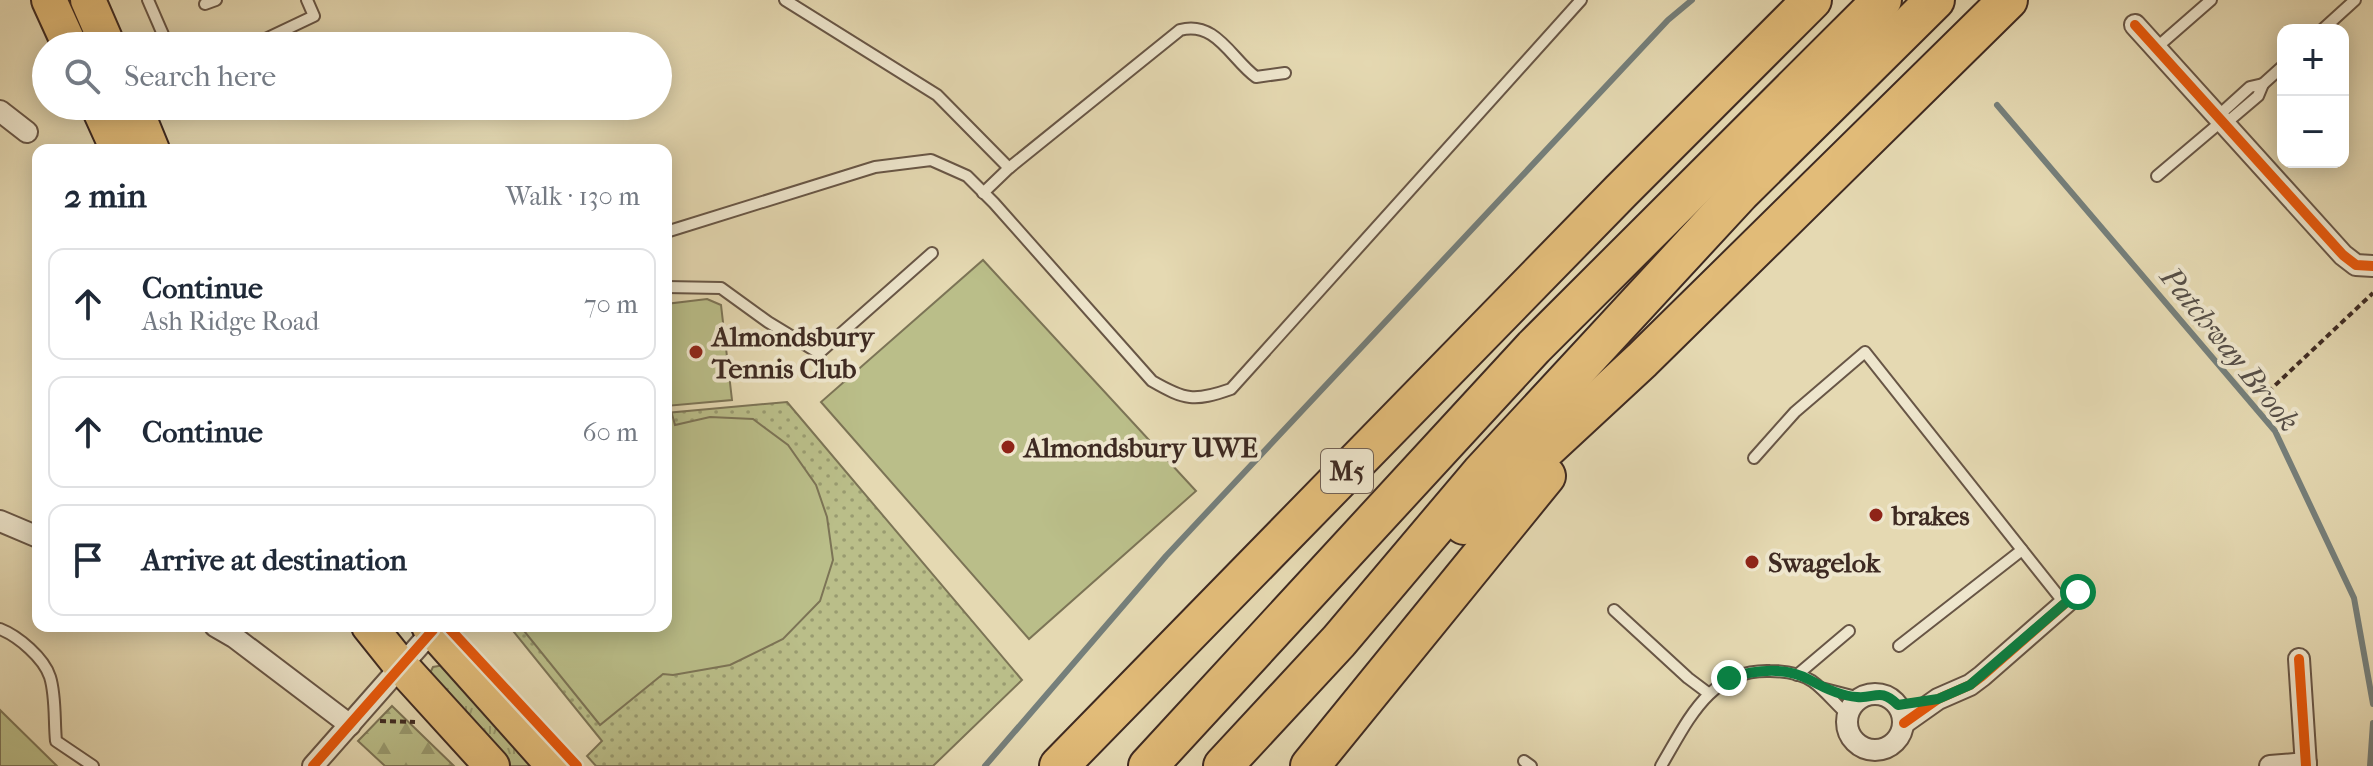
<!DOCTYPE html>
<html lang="en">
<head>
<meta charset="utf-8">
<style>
	body { margin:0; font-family:"IM FELL French Canon",serif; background:#f2f2f3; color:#1f2937 }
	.controls { position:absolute; right:24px; top:24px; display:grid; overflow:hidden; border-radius:16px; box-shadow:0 4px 20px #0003 }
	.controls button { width:72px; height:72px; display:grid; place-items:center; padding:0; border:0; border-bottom:2px solid #e0e1e3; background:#fff; color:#1f2937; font:40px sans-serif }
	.stop { position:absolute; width:24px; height:24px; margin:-18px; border:6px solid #0b8043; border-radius:50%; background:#fff }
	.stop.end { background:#0b8043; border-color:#fff; box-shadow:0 2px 8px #0008 }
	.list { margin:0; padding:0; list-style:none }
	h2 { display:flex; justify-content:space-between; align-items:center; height:104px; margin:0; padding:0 32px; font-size:34px }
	h2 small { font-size:26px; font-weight:400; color:#747a83 }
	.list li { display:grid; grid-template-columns:52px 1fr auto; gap:24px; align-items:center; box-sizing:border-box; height:112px; margin:0 16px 16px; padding:0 16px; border:2px solid #e0e1e3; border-radius:16px }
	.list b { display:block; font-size:30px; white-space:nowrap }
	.list p { margin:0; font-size:26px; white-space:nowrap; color:#747a83 }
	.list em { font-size:26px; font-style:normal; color:#747a83 }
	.icon { flex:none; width:44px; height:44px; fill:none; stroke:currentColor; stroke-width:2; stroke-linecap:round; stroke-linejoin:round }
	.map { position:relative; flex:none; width:2373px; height:766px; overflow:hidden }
	.search { position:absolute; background:#fff; box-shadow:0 4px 20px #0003; left:32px; top:32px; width:640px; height:88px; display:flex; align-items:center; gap:20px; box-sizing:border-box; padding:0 28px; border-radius:44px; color:#747a83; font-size:30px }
	.panel { position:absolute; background:#fff; box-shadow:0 4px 20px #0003; left:32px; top:144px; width:640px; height:488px; border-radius:16px }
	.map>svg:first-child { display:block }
</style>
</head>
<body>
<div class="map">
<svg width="2373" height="766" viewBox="0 0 2373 766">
	<defs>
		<pattern id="grass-tufts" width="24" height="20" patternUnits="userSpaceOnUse" patternTransform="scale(2)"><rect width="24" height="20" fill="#babe89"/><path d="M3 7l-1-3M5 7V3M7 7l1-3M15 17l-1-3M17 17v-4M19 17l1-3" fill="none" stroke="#999b70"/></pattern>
		<pattern id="forest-firs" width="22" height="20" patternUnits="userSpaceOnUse" patternTransform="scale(2)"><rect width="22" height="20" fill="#babe89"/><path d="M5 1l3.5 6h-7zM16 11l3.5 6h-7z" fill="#999b70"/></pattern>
		<pattern id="park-dots" width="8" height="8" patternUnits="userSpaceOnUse" patternTransform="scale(2)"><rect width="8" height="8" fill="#babe89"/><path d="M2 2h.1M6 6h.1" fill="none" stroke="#999b70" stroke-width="1.8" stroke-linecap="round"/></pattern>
	</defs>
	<rect width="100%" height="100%" fill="#e5d9b2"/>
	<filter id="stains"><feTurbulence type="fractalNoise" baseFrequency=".0025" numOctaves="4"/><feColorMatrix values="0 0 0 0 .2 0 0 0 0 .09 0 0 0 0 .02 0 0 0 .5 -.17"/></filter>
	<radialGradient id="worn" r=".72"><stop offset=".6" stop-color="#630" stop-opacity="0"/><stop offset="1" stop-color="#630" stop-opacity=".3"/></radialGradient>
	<path fill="url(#grass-tufts)" stroke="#7c7456" stroke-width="2" d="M444,665L539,766H507L429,675L433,667Z"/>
	<path fill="url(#forest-firs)" stroke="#7c7456" stroke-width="2" d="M392,706L454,766H385L358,741Z"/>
	<path fill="url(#park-dots)" stroke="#7c7456" stroke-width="2" d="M787,402L1022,680L933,766H596L587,756L602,741L509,626H666V413Z"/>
	<g fill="#babe89" stroke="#7c7456" stroke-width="2">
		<path d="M983,260L1196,491L1029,639L821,402Z"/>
		<path d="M707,299L721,305L732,400L666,406V304Z"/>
		<path d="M672,414L675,425L710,417L753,419L788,445L816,485L827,517L833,560L820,601L783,639L730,665L673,675L663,674L600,725L520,626H666V415Z"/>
		<path d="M0,710L57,766H0Z"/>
	</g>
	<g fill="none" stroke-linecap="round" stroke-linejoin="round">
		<g stroke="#757f7b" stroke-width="6">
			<path d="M1997,105L2275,431L2354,598L2373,704"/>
			<path d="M985,766L1166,556L1668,20L1692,0"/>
			<path d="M2370,766L2373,723"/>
		</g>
		<g stroke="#685646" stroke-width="14">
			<g id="service">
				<path d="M148,0L168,46"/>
				<path d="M785,0L937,95L1009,168"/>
				<path d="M205,4L216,0"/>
				<path d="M2322,30L2355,0"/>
				<path d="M251,46L314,16L307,0"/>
				<path d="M2156,48L2211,0"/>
				<path d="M2263,84L2283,66"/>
				<path d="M2218,116L2250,87L2263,84L2258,96L2225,124"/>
				<path d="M2157,176L2222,121"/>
				<path d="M983,193L1009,168L1180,30C1216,20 1232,60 1256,77L1285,73"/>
				<path d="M666,232L875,167L931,160L967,176L994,203L1152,381C1185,400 1194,402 1231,389L1581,0"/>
				<path d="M666,287L721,288L768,322L819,353L932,253"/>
				<path d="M1754,458L1795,412L1865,352L2065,604"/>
				<path d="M1614,610L1688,678L1708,693"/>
				<path d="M0,629C18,636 44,658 50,677C56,696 54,721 56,741L93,766"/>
				<path d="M1899,646L2022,550"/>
				<path d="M1797,675L1849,631"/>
				<path d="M1821,688L1860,698"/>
				<path d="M1524,761L1531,766"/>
				<path d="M1661,766C1688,721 1709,669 1770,671C1784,671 1801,674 1812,681C1825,690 1836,705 1848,715"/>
			</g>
		</g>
		<g stroke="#685646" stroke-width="24">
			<g id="minor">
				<path d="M2135,25L2343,255L2356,265L2373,266"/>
				<path d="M0,111L27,132"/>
				<path d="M0,521L38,537"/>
				<path d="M215,626L234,637L350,725"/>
				<path d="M2299,659L2306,766"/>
				<circle cx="1875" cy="722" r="28"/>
				<path d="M1904,723L1938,699L1970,685L1982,676L2078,592"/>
				<path d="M313,766L433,630"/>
				<path d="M2270,766L2306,763"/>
			</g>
		</g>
		<g stroke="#3e2a22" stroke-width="38">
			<g id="primary">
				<path d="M49,0L70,46"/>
				<path d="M88,0L108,46"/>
				<path d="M98,106L118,150"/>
				<path d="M134,106L152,150"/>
				<path d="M369,626L401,666L492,766"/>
				<path d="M429,626L554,766"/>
			</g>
		</g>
		<g stroke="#3e2a22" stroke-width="42">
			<g id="motorway">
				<path d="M1464,525L1642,360L2008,0"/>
				<path d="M1059,766L1621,191L1812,0"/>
				<path d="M1148,766L1534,347L1882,0"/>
				<path d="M1223,766L1339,641L1481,473L1740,193L1935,0"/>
				<path d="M1310,766L1546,476"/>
			</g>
		</g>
		<g stroke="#3e2a22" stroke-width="4" stroke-dasharray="6 4" stroke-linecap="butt">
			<path d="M2268,392L2373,293"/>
			<path d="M380,721L415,722"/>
		</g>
		<use href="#service" stroke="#eee6cd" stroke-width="10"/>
		<use href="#minor" stroke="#eee6cd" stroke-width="20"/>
		<use href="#primary" stroke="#e2bc79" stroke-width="34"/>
		<use href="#motorway" stroke="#e2bc79" stroke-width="38"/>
		<g stroke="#eee6cd" stroke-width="15">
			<g id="cycleway">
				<path d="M2135,25L2343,255L2356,265L2373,266"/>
				<path d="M447,626L577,766"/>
				<path d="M2299,659L2306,766"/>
				<path d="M1904,723L1938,699L1970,685L1982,676L2078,592"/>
				<path d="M313,766L433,630"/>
			</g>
		</g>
		<use href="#cycleway" stroke="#e8590c" stroke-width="10"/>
	</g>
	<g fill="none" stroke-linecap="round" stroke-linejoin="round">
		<path stroke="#0b8043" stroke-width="10" d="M1729,678C1755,670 1785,666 1810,680C1824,688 1840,696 1857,697C1875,699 1880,687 1898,705L1938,699L1970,685L2078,592"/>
	</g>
	<g fill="#8f2418" stroke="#eee6cd" stroke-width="3">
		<circle cx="696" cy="352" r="8"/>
		<circle cx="1008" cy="447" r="8"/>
		<circle cx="1876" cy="515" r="8"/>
		<circle cx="1752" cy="562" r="8"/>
	</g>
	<g text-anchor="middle" stroke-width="8" stroke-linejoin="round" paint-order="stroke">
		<rect fill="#eee6cd" stroke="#736255" stroke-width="2" x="1321" y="449" width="52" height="44" rx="6"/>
		<g font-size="26" font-weight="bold" fill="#3e2a22">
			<text x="1347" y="480">M5</text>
		</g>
		<g font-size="28" font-weight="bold" fill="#3e2a22" stroke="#eee6cd" text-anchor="start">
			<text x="712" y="346">Almondsbury<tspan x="712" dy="32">Tennis Club</tspan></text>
			<text x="1024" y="457">Almondsbury UWE</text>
			<text x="1892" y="525">brakes</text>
			<text x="1768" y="572">Swagelok</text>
		</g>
		<g font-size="30" font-style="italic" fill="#554e47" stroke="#eee6cd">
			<text transform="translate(2230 349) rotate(51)" y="10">Patchway Brook</text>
		</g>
	</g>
	<rect width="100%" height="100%" filter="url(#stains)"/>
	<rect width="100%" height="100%" fill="url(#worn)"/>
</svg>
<div class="controls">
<button>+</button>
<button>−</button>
</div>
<div class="stop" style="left:2078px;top:592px"></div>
<div class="stop end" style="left:1729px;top:678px"></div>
<div class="search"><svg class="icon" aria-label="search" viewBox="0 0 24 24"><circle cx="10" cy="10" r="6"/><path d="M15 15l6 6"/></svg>Search here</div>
<section class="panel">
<h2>2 min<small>Walk · 130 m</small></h2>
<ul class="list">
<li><svg class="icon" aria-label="ahead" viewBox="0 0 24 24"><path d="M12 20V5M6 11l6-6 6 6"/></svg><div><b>Continue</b><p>Ash Ridge Road</p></div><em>70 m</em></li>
<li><svg class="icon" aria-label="ahead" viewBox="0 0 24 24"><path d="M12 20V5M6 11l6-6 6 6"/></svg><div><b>Continue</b></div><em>60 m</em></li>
<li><svg class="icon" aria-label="arrive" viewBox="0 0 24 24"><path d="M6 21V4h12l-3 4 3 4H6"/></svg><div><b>Arrive at destination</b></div></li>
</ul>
</section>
</div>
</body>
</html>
